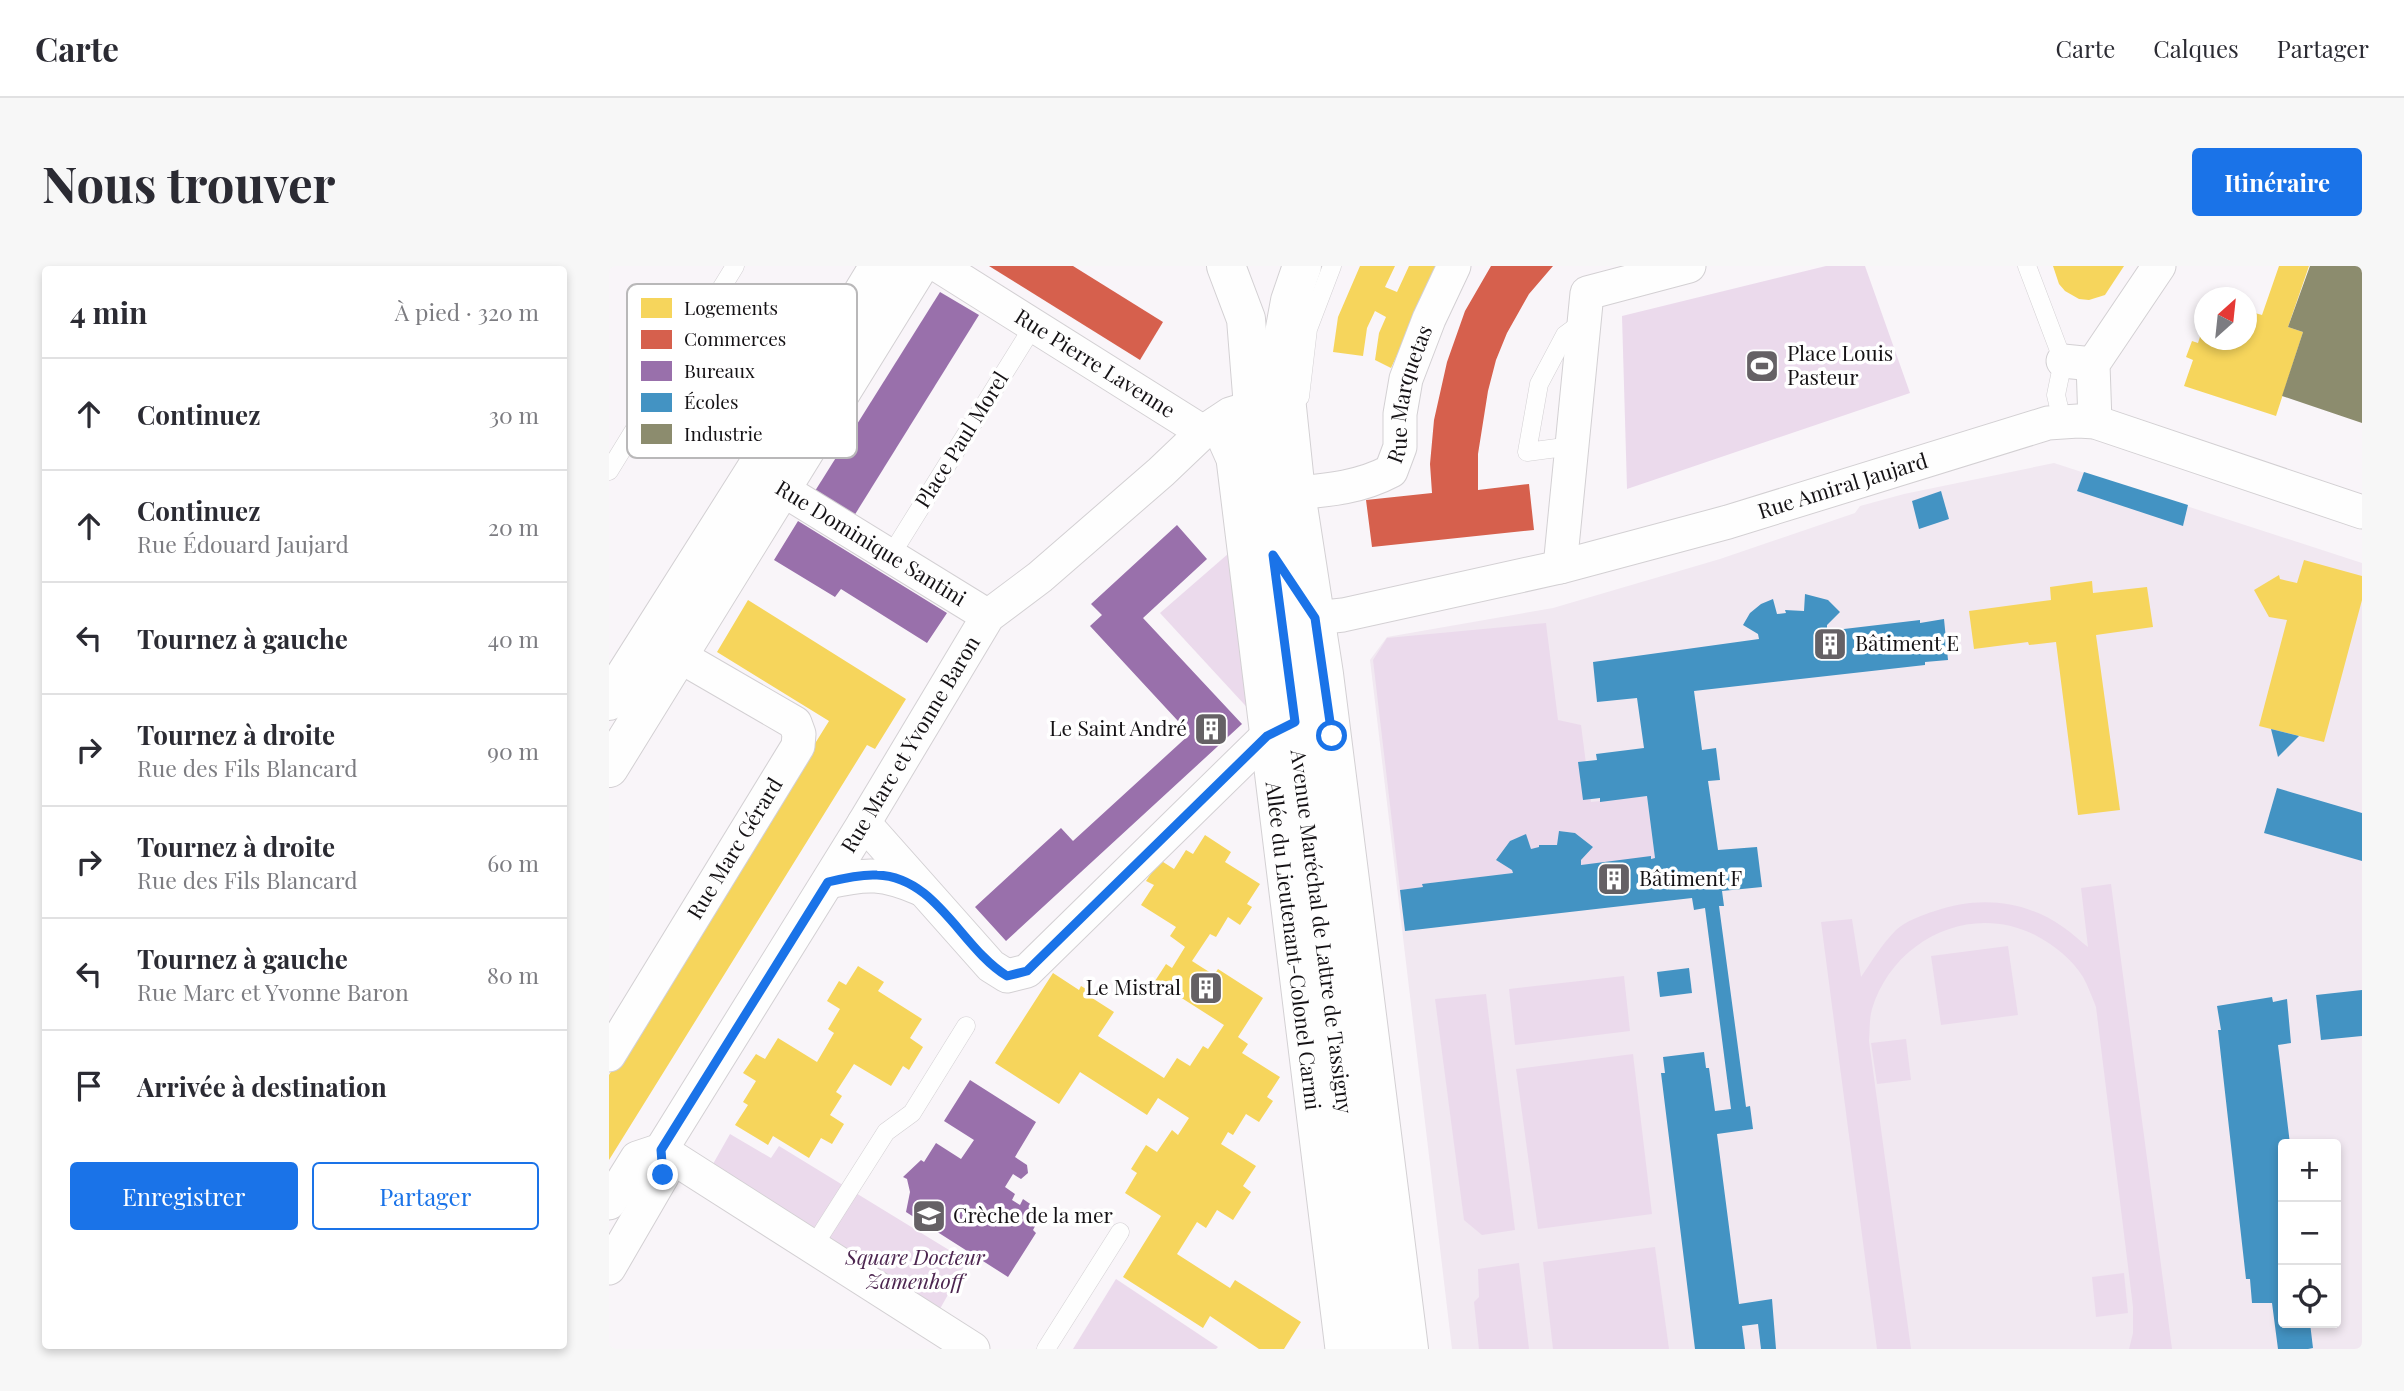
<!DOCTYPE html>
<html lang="fr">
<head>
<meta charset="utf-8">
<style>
	body { margin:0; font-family:"Playfair Display",serif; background:#f7f7f7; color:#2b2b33 }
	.controls { position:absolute; right:21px; bottom:21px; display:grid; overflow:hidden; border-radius:7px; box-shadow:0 4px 10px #0003 }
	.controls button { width:63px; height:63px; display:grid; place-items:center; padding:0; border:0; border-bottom:2px solid #e1e1e2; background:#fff; color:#2b2b33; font:35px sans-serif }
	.compass { position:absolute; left:1585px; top:21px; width:63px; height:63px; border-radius:50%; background:#fff; box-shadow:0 4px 10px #0003; rotate:27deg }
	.stop { position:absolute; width:21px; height:21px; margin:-16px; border:5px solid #1a73e8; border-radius:50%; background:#fff }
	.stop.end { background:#1a73e8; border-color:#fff; box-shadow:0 2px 7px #0008 }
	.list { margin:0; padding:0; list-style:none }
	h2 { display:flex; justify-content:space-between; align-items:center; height:91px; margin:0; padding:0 28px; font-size:30px }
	h2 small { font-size:23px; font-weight:400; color:#7c7c81 }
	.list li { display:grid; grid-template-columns:46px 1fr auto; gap:21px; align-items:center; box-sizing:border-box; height:112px; padding:0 28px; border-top:2px solid #e1e1e2 }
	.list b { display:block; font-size:26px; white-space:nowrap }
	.list p { margin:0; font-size:23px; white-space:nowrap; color:#7c7c81 }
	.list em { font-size:23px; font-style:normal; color:#7c7c81 }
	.actions { display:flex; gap:14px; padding:21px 28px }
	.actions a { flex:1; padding:16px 0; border:2px solid #1a73e8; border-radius:7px; text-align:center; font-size:24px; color:#1a73e8 }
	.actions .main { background:#1a73e8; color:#fff }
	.icon { flex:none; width:38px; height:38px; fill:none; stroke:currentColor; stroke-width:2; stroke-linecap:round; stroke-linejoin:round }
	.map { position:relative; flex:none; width:1753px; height:1083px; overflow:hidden; border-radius:7px }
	header { display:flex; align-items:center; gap:42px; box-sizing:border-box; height:98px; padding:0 35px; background:#fff; border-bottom:2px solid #e1e1e2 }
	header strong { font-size:33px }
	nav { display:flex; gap:38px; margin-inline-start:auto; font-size:24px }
	.intro { display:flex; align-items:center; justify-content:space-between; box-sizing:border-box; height:168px; padding:0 42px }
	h1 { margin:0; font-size:49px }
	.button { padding:18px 32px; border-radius:7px; background:#1a73e8; color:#fff; font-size:24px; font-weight:700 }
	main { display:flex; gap:42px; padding:0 42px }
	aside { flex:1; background:#fff; border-radius:7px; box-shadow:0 4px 10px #0003 }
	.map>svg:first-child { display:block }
</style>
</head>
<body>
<header>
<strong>Carte</strong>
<nav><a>Carte</a><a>Calques</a><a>Partager</a></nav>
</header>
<div class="intro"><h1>Nous trouver</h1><a class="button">Itinéraire</a></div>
<main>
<aside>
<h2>4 min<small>À pied · 320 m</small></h2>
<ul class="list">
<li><svg class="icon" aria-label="ahead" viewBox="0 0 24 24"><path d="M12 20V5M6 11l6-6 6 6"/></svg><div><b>Continuez</b></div><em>30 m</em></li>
<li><svg class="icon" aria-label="ahead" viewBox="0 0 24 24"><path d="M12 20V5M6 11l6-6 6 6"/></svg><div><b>Continuez</b><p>Rue Édouard Jaujard</p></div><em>20 m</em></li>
<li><svg class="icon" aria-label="left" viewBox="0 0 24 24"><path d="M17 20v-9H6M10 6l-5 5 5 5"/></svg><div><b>Tournez à gauche</b></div><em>40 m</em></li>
<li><svg class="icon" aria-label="right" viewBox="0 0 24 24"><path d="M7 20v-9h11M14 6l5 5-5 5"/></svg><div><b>Tournez à droite</b><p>Rue des Fils Blancard</p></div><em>90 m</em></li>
<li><svg class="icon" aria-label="right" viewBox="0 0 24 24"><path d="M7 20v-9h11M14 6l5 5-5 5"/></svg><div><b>Tournez à droite</b><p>Rue des Fils Blancard</p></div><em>60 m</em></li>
<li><svg class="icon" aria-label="left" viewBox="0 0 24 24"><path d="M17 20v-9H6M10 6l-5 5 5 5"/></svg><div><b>Tournez à gauche</b><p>Rue Marc et Yvonne Baron</p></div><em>80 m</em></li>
<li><svg class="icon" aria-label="arrive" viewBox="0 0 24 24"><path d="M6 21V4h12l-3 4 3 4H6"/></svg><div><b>Arrivée à destination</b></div></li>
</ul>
<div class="actions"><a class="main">Enregistrer</a><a>Partager</a></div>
</aside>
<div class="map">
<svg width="1753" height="1083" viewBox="0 0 1753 1083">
	<rect width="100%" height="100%" fill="#f9f5f9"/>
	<path fill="#f1e8f1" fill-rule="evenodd" d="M1445,197L1753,297V1083H843L761,394L778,371L944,342L1111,293L1246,247L1251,240L1295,228ZM1674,878H1727V1057H1674Z"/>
	<g fill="#ebdaec">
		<path d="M1217,0H1256L1301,127L1018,223L1013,50Z"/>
		<path d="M627,281L646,450L551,347Z"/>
		<path d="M937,357L949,454L972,459L982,536L1038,530L1046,592L972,599V594L984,581L966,567L951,565L948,579H931L930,581L922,583L917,569L901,575L887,594L903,604L904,607L814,618V621L791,624L764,394L778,372Z"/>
		<path d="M1502,618L1563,1083H1520L1524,1067V1041L1487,741C1483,731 1479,720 1474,711C1463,693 1445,679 1426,669C1361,636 1284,674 1263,743C1260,753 1261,765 1260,775L1302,1083H1268L1212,656L1243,653L1252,711C1263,695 1273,678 1287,664C1297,655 1313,649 1326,645C1369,630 1416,634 1454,661C1463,667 1471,675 1479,681L1472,622Z"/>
		<path d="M1399,680L1409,749L1332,759L1322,690Z"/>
		<path d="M1015,710L1021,765L906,779L900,723Z"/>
		<path d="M877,728L906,964L873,969L855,954L826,733Z"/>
		<path d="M1297,773L1302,814L1268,818L1262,777Z"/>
		<path d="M1024,788L1043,948L929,963L907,803Z"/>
		<path d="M121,868L162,892L170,880L358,995L323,1057L96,912Z"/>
		<path d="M1046,981L1060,1083H944L934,996Z"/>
		<path d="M910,997L920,1083H870L865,1036L870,1031L869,1003Z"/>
		<path d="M1515,1007L1519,1047L1487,1051L1483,1011Z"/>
		<path d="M507,1013L609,1081L607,1083H464Z"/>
	</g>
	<g fill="#f6d55c">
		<path d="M751,0H786L776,21L788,26L800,0H829L782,102L766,94L770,67L777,51L766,45L758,62L754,90L724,86L729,51Z"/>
		<path d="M1444,0H1515L1496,29L1480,34L1470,33L1456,25L1450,18Z"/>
		<path d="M1670,0H1700L1679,61L1694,66L1667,150L1575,120L1584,94L1577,91L1583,75L1589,77L1595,58L1596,74H1638L1639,45L1653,49Z"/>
		<path d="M1695,294L1753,310V334L1715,476L1650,460L1678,354L1660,351L1645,324L1670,309L1671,313L1688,317Z"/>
		<path d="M1483,315L1484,327L1538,321L1544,361L1487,369L1511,544L1469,549L1447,376L1420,379L1419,376L1365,383L1360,345L1442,334L1441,321Z"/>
		<path d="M139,334L297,433L266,483L258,479L0,894V809L220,455L108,386Z"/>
		<path d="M596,569L622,586L616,596L651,618L638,638L643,641L631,659L619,651L607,671L601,668L583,695L605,709L609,703L654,732L629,771L639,778L633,787L671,811L658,831L664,835L650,856L637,848L624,869L619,866L612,878L647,900L634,920L642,926L624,954L608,944L597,962L588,956L568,988L621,1022L626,1014L692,1056L675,1083H650L601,1050L594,1062L514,1011L552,950L516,927L528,907L522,903L537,879L548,886L563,864L569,869L580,852L549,832L538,849L471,806L450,838L386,797L444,707L470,724L472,720L482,726L480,730L505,746L489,770L555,812L568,792L581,800L594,780L599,783L615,759L546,715L557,698L563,702L576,681L561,670L567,661L532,639L545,619L537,615L551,594L565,603L577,584L584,588Z"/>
		<path d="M249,700L275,716L269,725L313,753L301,772L314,781L300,804L294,800L282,820L245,798L227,826L233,830L221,849L235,858L223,878L212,872L200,892L164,870L159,879L126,859L139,839L134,836L147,815L134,807L147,788L156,793L169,772L208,796L225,767L219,763L231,743L218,735L230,715L237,719Z"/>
	</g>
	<g fill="#d6604d">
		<path d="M380,0H464L554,56L531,94Z"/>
		<path d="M882,0H944L920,28L898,67L887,94L879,125L869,188V224L920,218L925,264L763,281L757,234L823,227L821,198L825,154L838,96L856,45Z"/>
	</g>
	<g fill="#9970ab">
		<path d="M331,26L370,49L245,250L206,225Z"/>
		<path d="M189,255L338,347L318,377L232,323L226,331L165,294Z"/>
		<path d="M568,259L598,293L534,352L633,458L397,675L366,641L452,562L464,575L581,468L481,360L493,349L482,338Z"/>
		<path d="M361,814L427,856L406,891L418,899L419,907L412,913L404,908L396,921L406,928L403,934L411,939L414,933L430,944L431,951L424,964L427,967L399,1011L297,946L301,926L298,913L294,911L312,894L315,896L327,877L352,893L365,874L335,855Z"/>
	</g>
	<g fill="#4393c3">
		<path d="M1475,206L1579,239L1574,260L1468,225Z"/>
		<path d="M1332,225L1340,253L1310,263L1303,235Z"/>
		<path d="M1196,328L1219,334L1231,346L1218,359V365L1311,354V357L1335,353L1339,394L1316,396V399L1085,425L1093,484L1107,482L1111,514L1099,515L1109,584L1148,581L1153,621L1113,625L1115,640H1110L1137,841L1141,840L1144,863L1108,868L1130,1038L1163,1033L1167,1083H1152L1149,1058L1133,1060L1136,1083H1086L1052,807H1056L1054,791L1095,786L1097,802H1100L1106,845L1122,843L1096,642L1085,644L1083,632L796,665L791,624L814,621L813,618L904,607L903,604L887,594L901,575L917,568L922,583L930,581V579H948L950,565L966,567L984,581L972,594V599L1042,590V593L1046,592L1038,530L991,536V532L974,534L969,496L988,494L987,488L1035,482L1028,432L988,436L984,396L1150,373L1149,368L1134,359L1141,347L1152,338L1164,333L1168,348L1177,347L1176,344L1195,345Z"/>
		<path d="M1662,463L1690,470L1669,491Z"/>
		<path d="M1668,522L1753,547V595L1655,567Z"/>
		<path d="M1080,702L1083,727L1051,731L1048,706Z"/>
		<path d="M1753,724V770L1712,774L1707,729Z"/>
		<path d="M1663,731L1664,736L1678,733L1682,777L1669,779L1681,878H1674V1057H1701L1704,1082L1699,1083H1669L1663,1037H1643L1641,1013H1637L1609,764H1612L1608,740Z"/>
	</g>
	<path fill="#8c8c6e" d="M1701,0H1753V157L1673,130L1694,66L1679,61Z"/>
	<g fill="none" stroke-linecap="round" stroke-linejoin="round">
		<g stroke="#d3d0d3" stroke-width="19">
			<g id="lane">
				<path d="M1418,0L1454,95L1447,129L1453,155"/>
				<path d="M691,131L699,63L723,0"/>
				<path d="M963,180L918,186L930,118L956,69L975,55"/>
				<path d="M0,205L126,0"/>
				<path d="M282,289L425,59"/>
				<path d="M204,981L277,866L303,847L357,760"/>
				<path d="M437,1083L511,966"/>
			</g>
		</g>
		<g stroke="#d3d0d3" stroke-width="35">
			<g id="street">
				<path id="s1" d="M330,0L594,166"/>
				<path d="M1454,95L1484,98"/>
				<path d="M1486,156L1484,98L1550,0"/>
				<path id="s2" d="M608,157L624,193L733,1083"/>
				<path id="s3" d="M150,209L379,350"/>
				<path id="s4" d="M687,227C721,224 752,221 782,205L791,181V148L797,113L820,53L845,0"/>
				<path d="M951,301L978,27L1080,0"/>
				<path id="s5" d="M692,332L706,352L734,349L951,301L1119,256L1439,157L1469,155L1486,156L1753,246"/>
				<path d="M255,557L382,700L398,710L418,705L658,470L671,463"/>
				<path d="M219,616C259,607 274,607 312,623"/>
				<path id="s6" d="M0,789L189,480L190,468L186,457L48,377"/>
				<path d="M52,884L364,1083"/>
				<path d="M0,937L28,892L52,884"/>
				<path id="s7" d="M0,1002L54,909L52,884L255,557L379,350L431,311L552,206L594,166L621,148L644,141"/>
			</g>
		</g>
		<g stroke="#d3d0d3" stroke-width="40">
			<g id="secondary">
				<path id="s8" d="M617,0L637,53L644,141L766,1083"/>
				<path d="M693,0L681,35L672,84L687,227L715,408L800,1083"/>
				<path d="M0,435L145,206L270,0"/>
				<path d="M0,502L310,0"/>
			</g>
		</g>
		<use href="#lane" stroke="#fefefe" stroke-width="18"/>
		<use href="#street" stroke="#fefefe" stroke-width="33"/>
		<use href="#secondary" stroke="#fefefe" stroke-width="38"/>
	</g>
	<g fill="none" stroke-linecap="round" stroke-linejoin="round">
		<path stroke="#1a73e8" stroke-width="9" d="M54,909L52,884L219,616C235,612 252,608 268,609C328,611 352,682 398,710L418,705L658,470L686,456L664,289L706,352L723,470"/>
	</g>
	<defs>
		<g id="stadium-square" transform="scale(1.75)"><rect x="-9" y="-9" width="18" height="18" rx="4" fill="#656165" stroke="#fff"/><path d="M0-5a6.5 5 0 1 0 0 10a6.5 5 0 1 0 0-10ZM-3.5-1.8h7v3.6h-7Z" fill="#fff"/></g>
		<g id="building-square" transform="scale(1.75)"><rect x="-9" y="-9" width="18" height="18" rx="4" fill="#656165" stroke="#fff"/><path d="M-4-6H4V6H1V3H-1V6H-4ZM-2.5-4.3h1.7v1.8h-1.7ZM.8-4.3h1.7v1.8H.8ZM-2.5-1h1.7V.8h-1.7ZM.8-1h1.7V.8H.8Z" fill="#fff"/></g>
		<g id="school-square" transform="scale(1.75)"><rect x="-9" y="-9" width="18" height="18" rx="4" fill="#656165" stroke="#fff"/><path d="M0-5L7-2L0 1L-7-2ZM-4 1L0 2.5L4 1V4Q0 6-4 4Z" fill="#fff"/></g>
	</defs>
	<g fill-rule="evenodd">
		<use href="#stadium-square" x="1153" y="100"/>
		<use href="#building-square" x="1221" y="378"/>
		<use href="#building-square" x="602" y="463"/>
		<use href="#building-square" x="1005" y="613"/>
		<use href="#building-square" x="597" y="722"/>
		<use href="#school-square" x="320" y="950"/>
	</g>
	<g text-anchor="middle" stroke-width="7" stroke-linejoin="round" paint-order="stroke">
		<g font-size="21" fill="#151215" stroke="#fff" text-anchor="start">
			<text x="1178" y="95">Place Louis<tspan x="1178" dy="24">Pasteur</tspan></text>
			<text x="1246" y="385">Bâtiment E</text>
			<text x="578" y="470" text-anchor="end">Le Saint André</text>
			<text x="1030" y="620">Bâtiment F</text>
			<text x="572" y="729" text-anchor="end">Le Mistral</text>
			<text x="344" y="957">Crèche de la mer</text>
		</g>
		<g font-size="21" fill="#151215" stroke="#fff">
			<text dy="7" stroke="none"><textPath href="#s1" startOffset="184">Rue Pierre Lavenne</textPath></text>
			<text dy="7" stroke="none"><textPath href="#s4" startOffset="178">Rue Marquetas</textPath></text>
			<text transform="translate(353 174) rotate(-58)" y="7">Place Paul Morel</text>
			<text dy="7" stroke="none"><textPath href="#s5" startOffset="569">Rue Amiral Jaujard</textPath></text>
			<text dy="7" stroke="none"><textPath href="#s3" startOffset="131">Rue Dominique Santini</textPath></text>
			<text dy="7" stroke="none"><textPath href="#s7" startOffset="609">Rue Marc et Yvonne Baron</textPath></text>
			<text dy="7" stroke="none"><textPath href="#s6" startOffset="242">Rue Marc Gérard</textPath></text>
			<text dy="7" stroke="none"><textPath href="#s8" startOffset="674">Avenue Maréchal de Lattre de Tassigny</textPath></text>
			<text dy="7" stroke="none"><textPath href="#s2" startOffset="530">Allée du Lieutenant-Colonel Carmi</textPath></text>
		</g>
		<g font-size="21" font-style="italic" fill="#4c254f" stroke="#fff">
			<text x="306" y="999">Square Docteur<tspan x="306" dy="24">Zamenhoff</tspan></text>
		</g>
	</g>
	<rect x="18" y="18" width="230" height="174" rx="10" fill="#fff" stroke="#b9b8b9" stroke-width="2"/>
	<rect x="32" y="32" width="31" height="20" fill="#f6d55c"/>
	<rect x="32" y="64" width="31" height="19" fill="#d6604d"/>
	<rect x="32" y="95" width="31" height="20" fill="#9970ab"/>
	<rect x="32" y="127" width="31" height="19" fill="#4393c3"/>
	<rect x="32" y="158" width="31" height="20" fill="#8c8c6e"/>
	<g font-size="19" fill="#151215">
		<text x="75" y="49">Logements</text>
		<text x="75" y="80">Commerces</text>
		<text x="75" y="112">Bureaux</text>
		<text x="75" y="143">Écoles</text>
		<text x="75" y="175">Industrie</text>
	</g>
</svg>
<div class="controls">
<button>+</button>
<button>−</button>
<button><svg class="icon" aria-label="locate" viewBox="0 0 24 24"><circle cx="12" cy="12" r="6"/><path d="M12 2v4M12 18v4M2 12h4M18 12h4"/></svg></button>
</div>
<svg class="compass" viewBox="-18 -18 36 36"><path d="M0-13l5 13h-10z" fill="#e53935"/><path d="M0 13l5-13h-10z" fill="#7c7c81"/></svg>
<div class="stop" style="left:723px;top:470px"></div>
<div class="stop end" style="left:54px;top:909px"></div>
</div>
</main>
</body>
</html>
